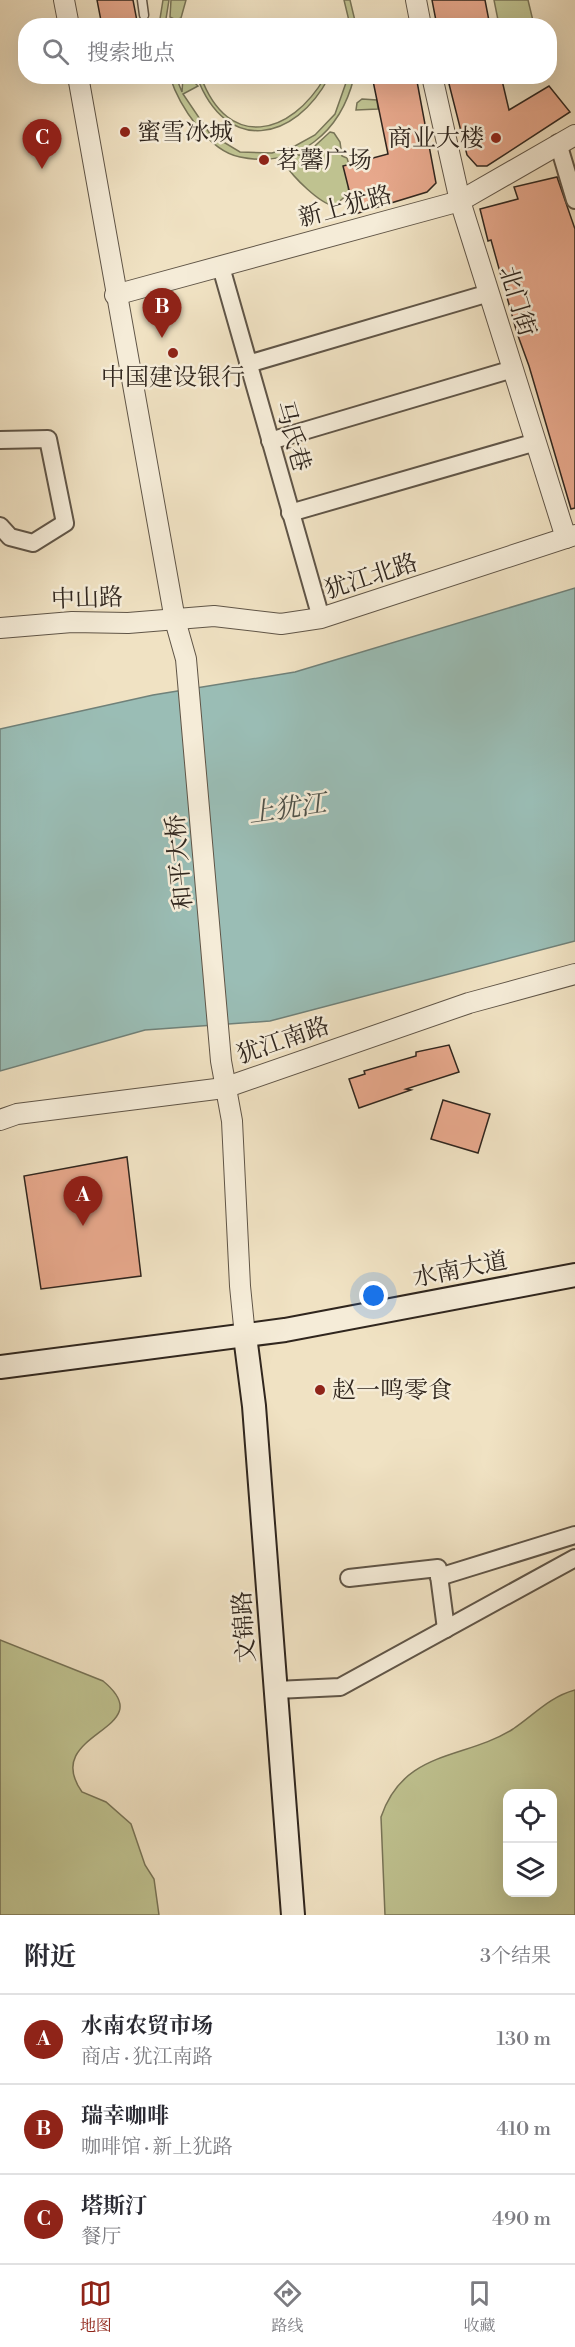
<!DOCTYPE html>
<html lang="zh">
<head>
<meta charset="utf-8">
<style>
	body { margin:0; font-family:"Libre Bodoni","Noto Serif SC",serif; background:#f2f2f3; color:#2b2b33 }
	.controls { position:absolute; right:18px; bottom:18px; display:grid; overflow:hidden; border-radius:12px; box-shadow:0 6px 24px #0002 }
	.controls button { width:54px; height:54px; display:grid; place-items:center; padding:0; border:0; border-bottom:2px solid #e1e1e2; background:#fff; color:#2b2b33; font:30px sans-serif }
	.you { position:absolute; left:374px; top:1296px; width:21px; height:21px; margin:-15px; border:4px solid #fff; border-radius:50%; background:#1a73e8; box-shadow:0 0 0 9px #1a73e833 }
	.badge { display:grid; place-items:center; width:39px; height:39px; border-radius:50%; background:#8f2418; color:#fff; font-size:20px; font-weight:700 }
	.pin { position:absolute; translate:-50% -50px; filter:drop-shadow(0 2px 3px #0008) }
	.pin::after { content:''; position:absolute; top:32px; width:21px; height:18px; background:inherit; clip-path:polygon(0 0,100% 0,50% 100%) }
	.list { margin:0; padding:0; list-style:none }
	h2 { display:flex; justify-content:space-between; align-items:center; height:78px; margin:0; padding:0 24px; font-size:26px }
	h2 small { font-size:20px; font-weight:400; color:#7c7c81 }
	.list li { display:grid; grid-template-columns:39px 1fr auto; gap:18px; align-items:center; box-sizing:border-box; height:90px; padding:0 24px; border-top:2px solid #e1e1e2 }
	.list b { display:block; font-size:22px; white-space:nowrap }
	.list p { margin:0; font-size:20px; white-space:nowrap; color:#7c7c81 }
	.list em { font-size:20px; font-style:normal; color:#7c7c81 }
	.icon { flex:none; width:33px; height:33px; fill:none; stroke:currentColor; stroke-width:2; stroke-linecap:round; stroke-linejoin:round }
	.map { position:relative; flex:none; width:575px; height:1915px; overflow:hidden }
	.search { position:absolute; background:#fff; box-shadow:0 6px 24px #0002; left:18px; right:18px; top:18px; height:66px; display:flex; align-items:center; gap:15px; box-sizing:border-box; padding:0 21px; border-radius:24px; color:#7c7c81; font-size:22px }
	.sheet { height:348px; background:#fff }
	nav { display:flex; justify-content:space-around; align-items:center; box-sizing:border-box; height:84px; border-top:2px solid #e1e1e2; background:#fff; font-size:16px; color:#7c7c81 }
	nav a { display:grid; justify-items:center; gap:3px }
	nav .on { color:#8f2418 }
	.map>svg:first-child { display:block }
</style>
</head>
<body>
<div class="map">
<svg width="575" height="1915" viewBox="0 0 575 1915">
	<rect width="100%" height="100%" fill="#f0e2c3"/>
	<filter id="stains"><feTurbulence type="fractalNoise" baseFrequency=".00333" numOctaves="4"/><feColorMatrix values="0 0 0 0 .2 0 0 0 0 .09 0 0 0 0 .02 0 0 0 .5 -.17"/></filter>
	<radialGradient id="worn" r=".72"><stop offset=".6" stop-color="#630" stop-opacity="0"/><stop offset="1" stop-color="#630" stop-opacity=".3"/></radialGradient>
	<g fill="#bfc290" stroke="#787457" stroke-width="1.5" fill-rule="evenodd">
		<path d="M163,0H169L165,25H159Z"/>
		<path d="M171,0H186L181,18L176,20L170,17Z"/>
		<path d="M344,0H350L356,25H350Z"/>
		<path d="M494,0H528L534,25H499Z"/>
		<path d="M170,77H176L182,92L183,77H189L198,86L183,94L210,134L240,152L272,153L295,146L315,135L335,114L348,77H354C341,131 299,169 240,157C208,151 179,105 170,77Z"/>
		<path d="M197,77H201C228,151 291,136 325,77H329C295,142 226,155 197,77Z"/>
		<path d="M362,99L377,100L378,109L356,110L357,103Z"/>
		<path d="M330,132L334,133L340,142L342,156L347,158L350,168L348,194L334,206C319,203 293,177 285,164L294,155H305Z"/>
		<path d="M0,1640L103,1681C164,1731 39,1731 82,1792L106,1802L131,1824L145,1865L154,1879L159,1915H0Z"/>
		<path d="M575,1690V1915H385L381,1817C404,1749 464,1760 513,1729C534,1715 549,1697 575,1690ZM508,1794H552V1892H508Z"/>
	</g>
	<path fill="#9abdb5" stroke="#708179" stroke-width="1.5" d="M575,588V941L270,1021L145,1030L0,1071V729L153,695L295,672Z"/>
	<g fill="#e7a88c" stroke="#30261e" stroke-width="1.5">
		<path d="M97,0H133L137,21L102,26Z"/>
		<path d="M432,0H485L490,26H437Z"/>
		<path d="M372,76H416L436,183L427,192L355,214L343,166L388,154Z"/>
		<path d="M447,76H501L509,110L549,86L570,112L487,166H477L467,155Z"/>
		<path d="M557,177L575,229V508L571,509L529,366L517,333L491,240L488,241L480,209L518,199L514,187Z"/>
		<path d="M449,1045L459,1072L406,1089L411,1090L359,1108L349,1079L365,1074L364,1071L416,1056V1052Z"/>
		<path d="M443,1100L490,1114L478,1153L431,1139Z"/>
		<path d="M127,1157L141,1276L41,1289L24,1176Z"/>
	</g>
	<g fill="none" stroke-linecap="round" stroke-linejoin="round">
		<g stroke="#605547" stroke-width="11">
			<path id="service" d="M142,0L144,15"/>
		</g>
		<g stroke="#605547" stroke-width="20">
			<g id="minor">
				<path d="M558,143L575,200"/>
				<path d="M221,267L321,618"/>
				<path d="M248,364L489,293"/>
				<path d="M0,440L48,439L65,523L33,543L10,537L0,526"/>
				<path d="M270,441L513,369"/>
				<path d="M290,513L536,442"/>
				<path d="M439,1577L575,1535"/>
				<path d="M349,1578L438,1568L446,1629"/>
				<path d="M276,1690L340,1687L575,1558"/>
			</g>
		</g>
		<g stroke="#605547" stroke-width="22">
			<g id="tertiary">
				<path d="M64,0L69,26"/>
				<path d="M416,0L421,26"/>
				<path d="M78,76L175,620L186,659L221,1061L232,1121L240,1286L245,1336"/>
				<path d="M432,76L460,201L566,538"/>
				<path d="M115,295L460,201L575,135"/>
				<path d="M0,628L72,622L128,623L214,616L281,624L321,618L575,535"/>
				<path d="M0,1120L17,1114L224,1088L469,1003L575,974"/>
			</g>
		</g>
		<g stroke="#30261e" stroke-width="26">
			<g id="secondary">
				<path d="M245,1336L254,1406L293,1915"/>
				<path d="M0,1367L285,1330L575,1275"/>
			</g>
		</g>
		<use href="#service" stroke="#f5ecd8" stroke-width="8"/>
		<use href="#minor" stroke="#f5ecd8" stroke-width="16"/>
		<use href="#tertiary" stroke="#f5ecd8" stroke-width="20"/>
		<use href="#secondary" stroke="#f5ecd8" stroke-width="22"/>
	</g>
	<g fill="#8f2418" stroke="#f5ecd8" stroke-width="2">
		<circle cx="125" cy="132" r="6"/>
		<circle cx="496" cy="138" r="6"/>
		<circle cx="264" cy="160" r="6"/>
		<circle cx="173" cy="353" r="6"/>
		<circle cx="320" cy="1390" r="6"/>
	</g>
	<g text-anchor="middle" stroke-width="5" stroke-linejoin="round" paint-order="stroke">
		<g font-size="24" fill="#30261e" stroke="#f5ecd8" text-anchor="start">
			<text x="137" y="140">蜜雪冰城</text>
			<text x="484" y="146" text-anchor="end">商业大楼</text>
			<text x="276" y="168">茗馨广场</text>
			<text x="173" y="385" text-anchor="middle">中国建设银行</text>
			<text x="332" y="1398">赵一鸣零食</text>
		</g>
		<g font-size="24" fill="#30261e" stroke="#f5ecd8">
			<text transform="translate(345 206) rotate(-15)" y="8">新上犹路</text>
			<text transform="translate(518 301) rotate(73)" y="8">北门街</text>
			<text transform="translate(293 436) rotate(74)" y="8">马氏巷</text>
			<text transform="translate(371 576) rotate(-18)" y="8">犹江北路</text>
			<text transform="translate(87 598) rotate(-2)" y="8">中山路</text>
			<text transform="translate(179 862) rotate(-95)" y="8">和平大桥</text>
			<text transform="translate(283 1040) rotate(-19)" y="8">犹江南路</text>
			<text transform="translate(460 1269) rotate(-11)" y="8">水南大道</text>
			<text transform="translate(244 1627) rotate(-94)" y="8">文锦路</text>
		</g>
		<g font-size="26" font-style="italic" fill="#50534b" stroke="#f5ecd8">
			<text transform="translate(287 808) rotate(-8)" y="9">上犹江</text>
		</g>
	</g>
	<rect width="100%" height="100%" filter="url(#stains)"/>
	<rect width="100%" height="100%" fill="url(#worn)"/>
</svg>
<div class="controls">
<button><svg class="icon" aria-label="locate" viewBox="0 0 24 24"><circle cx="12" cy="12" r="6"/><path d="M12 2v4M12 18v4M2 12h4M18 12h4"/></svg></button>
<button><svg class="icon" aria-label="layers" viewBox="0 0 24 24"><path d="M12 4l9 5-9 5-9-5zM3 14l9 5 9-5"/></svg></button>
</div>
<div class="you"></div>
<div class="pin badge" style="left:83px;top:1226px">A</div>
<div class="pin badge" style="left:162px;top:338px">B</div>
<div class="pin badge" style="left:42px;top:169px">C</div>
<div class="search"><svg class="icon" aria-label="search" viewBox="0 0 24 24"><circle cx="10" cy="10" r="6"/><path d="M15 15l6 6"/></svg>搜索地点</div>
</div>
<section class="sheet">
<h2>附近<small>3个结果</small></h2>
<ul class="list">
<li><span class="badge">A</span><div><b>水南农贸市场</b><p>商店 · 犹江南路</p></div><em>130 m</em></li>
<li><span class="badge">B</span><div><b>瑞幸咖啡</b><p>咖啡馆 · 新上犹路</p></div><em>410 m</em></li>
<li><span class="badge">C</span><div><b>塔斯汀</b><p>餐厅</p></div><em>490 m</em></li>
</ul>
</section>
<nav>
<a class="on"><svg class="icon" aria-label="map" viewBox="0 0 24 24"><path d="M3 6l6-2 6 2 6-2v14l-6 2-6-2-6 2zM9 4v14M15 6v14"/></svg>地图</a>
<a><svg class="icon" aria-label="directions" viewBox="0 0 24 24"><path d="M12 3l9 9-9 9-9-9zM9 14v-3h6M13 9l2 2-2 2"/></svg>路线</a>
<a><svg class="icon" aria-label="saved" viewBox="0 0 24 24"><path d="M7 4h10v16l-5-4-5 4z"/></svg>收藏</a>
</nav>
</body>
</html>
